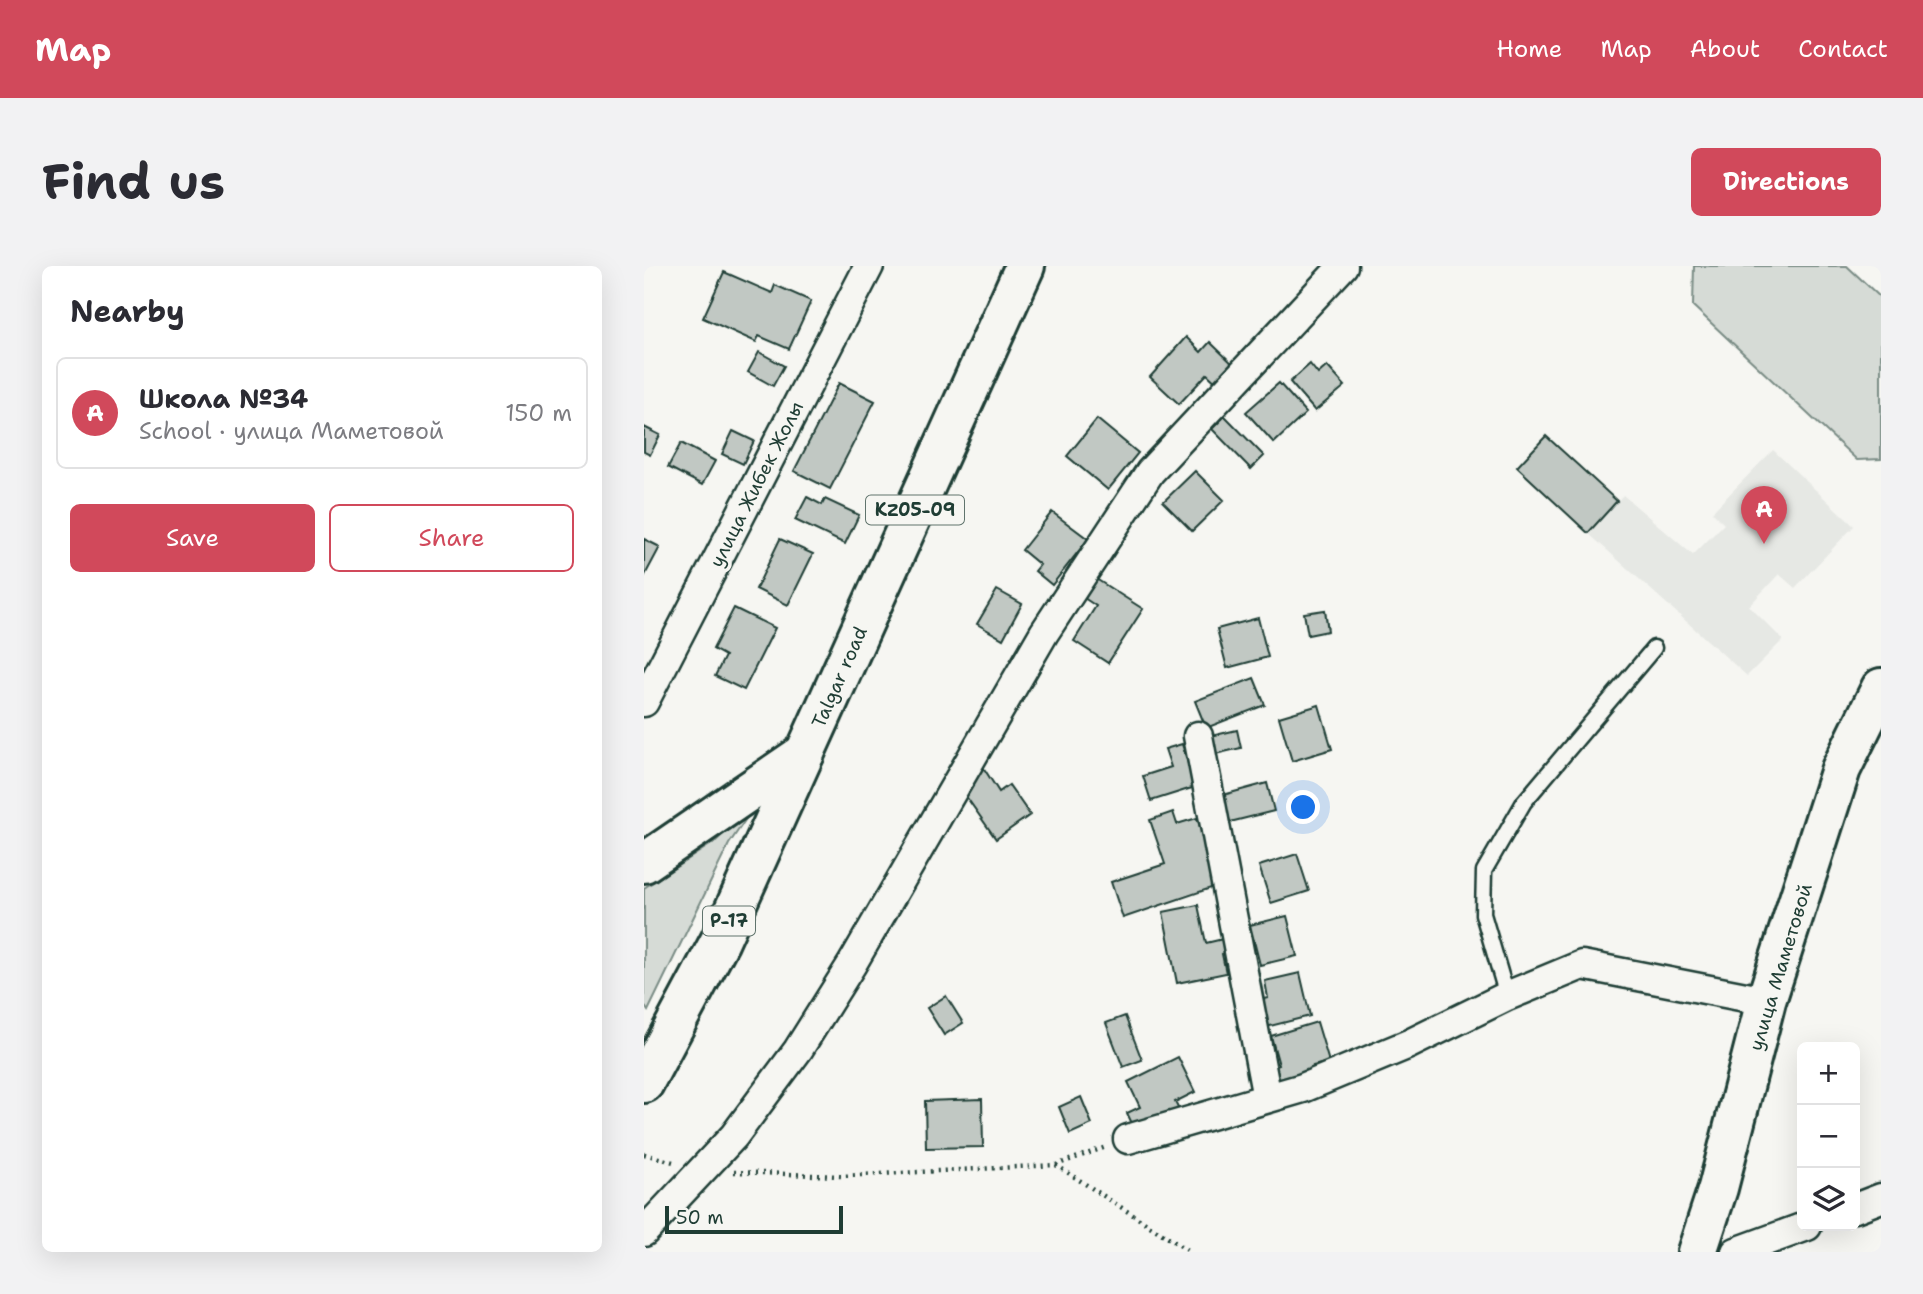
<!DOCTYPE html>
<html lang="en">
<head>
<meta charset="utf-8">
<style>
	body { margin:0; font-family:"Shantell Sans",sans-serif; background:#f2f2f3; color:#2b2b33 }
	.controls { position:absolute; right:21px; bottom:21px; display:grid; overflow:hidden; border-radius:10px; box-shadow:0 7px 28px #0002 }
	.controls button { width:63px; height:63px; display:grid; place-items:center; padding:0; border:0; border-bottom:2px solid #e1e1e2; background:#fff; color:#2b2b33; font:35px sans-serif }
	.scale { position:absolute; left:21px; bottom:18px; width:178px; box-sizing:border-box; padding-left:7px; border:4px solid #1f3d34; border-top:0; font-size:19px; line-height:24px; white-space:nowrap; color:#1f3d34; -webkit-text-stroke:5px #f6f6f2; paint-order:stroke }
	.you { position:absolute; left:660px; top:542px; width:24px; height:24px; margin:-18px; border:5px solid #fff; border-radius:50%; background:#1a73e8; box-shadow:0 0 0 10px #1a73e833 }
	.badge { display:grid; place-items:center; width:46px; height:46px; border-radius:50%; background:#d1495b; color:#fff; font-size:23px; font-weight:700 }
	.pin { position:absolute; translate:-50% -58px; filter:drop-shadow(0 2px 4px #0008) }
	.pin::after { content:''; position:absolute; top:37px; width:24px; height:21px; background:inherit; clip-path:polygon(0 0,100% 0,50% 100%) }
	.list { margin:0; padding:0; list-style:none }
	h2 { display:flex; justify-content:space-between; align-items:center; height:91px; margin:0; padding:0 28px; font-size:30px }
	h2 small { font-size:23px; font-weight:400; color:#7c7c81 }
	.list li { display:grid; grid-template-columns:46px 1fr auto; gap:21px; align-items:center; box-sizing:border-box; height:112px; margin:0 14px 14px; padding:0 14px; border:2px solid #e1e1e2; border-radius:10px }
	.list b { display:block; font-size:26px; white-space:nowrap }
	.list p { margin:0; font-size:23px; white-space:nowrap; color:#7c7c81 }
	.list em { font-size:23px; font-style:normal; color:#7c7c81 }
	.actions { display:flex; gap:14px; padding:21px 28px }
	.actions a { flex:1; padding:16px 0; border:2px solid #d1495b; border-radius:10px; text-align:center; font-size:24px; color:#d1495b }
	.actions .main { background:#d1495b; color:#fff }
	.icon { flex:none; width:38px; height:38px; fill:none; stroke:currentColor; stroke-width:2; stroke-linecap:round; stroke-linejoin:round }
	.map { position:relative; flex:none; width:1237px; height:986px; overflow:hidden; border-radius:10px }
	header { display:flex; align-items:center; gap:42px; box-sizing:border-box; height:98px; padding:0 35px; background:#d1495b; color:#fff }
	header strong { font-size:33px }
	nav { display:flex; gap:38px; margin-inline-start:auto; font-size:24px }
	.intro { display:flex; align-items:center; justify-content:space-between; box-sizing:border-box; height:168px; padding:0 42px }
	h1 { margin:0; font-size:49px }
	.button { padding:18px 32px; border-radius:10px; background:#d1495b; color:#fff; font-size:24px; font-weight:700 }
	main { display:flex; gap:42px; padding:0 42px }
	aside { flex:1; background:#fff; border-radius:10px; box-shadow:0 7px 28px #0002 }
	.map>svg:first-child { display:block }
</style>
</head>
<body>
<header>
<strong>Map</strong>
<nav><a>Home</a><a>Map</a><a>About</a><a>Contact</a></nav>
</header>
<div class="intro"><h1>Find us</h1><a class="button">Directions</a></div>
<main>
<aside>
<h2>Nearby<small></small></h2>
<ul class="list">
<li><span class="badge">A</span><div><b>Школа №34</b><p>School · улица Маметовой</p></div><em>150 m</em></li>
</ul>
<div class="actions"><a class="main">Save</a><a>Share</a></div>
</aside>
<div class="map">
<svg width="1237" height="986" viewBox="0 0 1237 986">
	<rect width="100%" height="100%" fill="#f6f6f2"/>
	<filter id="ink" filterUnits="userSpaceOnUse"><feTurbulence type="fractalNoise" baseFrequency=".0143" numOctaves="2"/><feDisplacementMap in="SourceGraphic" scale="14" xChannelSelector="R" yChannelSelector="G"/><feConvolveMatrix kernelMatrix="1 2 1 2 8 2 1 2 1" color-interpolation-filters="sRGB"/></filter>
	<g filter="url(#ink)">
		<path fill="#e6e8e4" d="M1129,184L1210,260L1151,322L1135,308L1105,340L1139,374L1103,410L944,267L979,229L1049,289L1080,258L1068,246Z"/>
		<g fill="#d6dbd6" stroke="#7a8c85" stroke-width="2">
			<path d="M1050,0H1203L1237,32V193L1213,194L1049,40Z"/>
			<path d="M116,532L85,578L4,745L0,739V622L72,575Z"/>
		</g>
		<g fill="#c1c8c3" stroke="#1f3d34" stroke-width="2">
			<path d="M80,6L128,27L131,19L167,35L145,83L115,70L112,76L59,52Z"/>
			<path d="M542,71L557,86L566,76L593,102L576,120L563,108L535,138L506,111Z"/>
			<path d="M115,86L140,100L129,120L104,106Z"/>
			<path d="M666,98L674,108L683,100L701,120L671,145L646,116Z"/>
			<path d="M195,117L231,135L186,223L150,205Z"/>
			<path d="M635,117L662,147L630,177L602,146Z"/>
			<path d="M581,150L620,190L607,203L568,163Z"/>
			<path d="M453,153L494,187L464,224L423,190Z"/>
			<path d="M0,161L16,169L6,189L0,186Z"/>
			<path d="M89,165L110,175L99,198L78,188Z"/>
			<path d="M902,170L973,235L944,267L873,201Z"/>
			<path d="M37,177L71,195L58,219L24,201Z"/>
			<path d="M551,205L580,234L548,265L519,236Z"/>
			<path d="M163,231L178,239L181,233L215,249L201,278L151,254Z"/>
			<path d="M408,246L444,273L408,319L391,305L396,299L378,284Z"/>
			<path d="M0,273L16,281L0,311Z"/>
			<path d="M136,273L169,288L144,339L112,323Z"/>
			<path d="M449,311L499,343L464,397L430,375L452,340L437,330Z"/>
			<path d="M353,324L378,338L359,373L333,358Z"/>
			<path d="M90,342L131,362L100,424L71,410L81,390L69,383Z"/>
			<path d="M681,344L684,365L664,369L660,347Z"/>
			<path d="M614,352L624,391L583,402L573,363Z"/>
			<path d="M610,412L621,439L562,462L551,435Z"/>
			<path d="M675,439L688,483L648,495L635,451Z"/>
			<path d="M593,464L597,482L571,488L567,470Z"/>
			<path d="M538,478L551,521L507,535L499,510L527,501L521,483Z"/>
			<path d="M339,501L355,526L365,519L386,549L352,573L314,519Z"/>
			<path d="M623,517L630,545L586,556L579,529Z"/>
			<path d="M529,546L533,558L553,552L576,619L479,652L467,616L521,598L506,554Z"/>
			<path d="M653,588L665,625L627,637L615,600Z"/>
			<path d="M554,639L562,677L583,672L586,686L578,688L582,707L533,717L519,646Z"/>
			<path d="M643,650L653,690L616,699L606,659Z"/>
			<path d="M656,707L666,750L618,762L611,735L624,732L621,715Z"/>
			<path d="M302,730L319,757L300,769L283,742Z"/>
			<path d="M481,750L498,794L479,801L462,757Z"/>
			<path d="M673,756L685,796L669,800L672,809L631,820L626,802L635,799L627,770Z"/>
			<path d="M534,791L551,826L531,836L536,846L493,868L483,847L496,841L484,816Z"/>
			<path d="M437,831L448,858L426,868L415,841Z"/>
			<path d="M338,833L339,881L282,882L281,835Z"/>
		</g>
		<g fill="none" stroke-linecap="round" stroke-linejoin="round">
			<g stroke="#1f3d34" stroke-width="19">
				<path id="lane" d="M863,730L839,648L840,605L880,536L1010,382"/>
			</g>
			<g stroke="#1f3d34" stroke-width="33">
				<g id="street">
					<path d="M0,436L225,0"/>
					<path d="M554,470L623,832"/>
					<path d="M484,873L659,822L765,778L863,730L938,699L1122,735"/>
					<path d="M1211,942L1237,932"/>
					<path d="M0,966L90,870L154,784L208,698L400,367L506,206L699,0"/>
					<path d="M1092,986L1163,960"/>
				</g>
			</g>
			<g stroke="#1f3d34" stroke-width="44">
				<path id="secondary" d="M1053,986L1074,922L1122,735L1197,503L1237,422"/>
			</g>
			<g stroke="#1f3d34" stroke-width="44">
				<g id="primary">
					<path d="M0,597L161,487"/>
					<path d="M0,817L76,675L381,0"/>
				</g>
			</g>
			<g stroke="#1f3d34" stroke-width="4.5" stroke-dasharray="2 5" stroke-linecap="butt">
				<path d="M0,888L33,897"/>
				<path d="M412,899L546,986"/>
				<path d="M90,906L197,910L412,899L462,881"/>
			</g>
			<use href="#lane" stroke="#f6f6f2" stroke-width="14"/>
			<use href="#street" stroke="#f6f6f2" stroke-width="28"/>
			<use href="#secondary" stroke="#f6f6f2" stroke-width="38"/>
			<use href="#primary" stroke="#f6f6f2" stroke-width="38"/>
		</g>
	</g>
	<g text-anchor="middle" stroke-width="7" stroke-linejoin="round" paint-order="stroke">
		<g fill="#f6f6f2" stroke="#60746d" stroke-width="2">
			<rect x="222" y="229.5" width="98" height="29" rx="5"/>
			<rect x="59" y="640.5" width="52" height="29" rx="5"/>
		</g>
		<g font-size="18" font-weight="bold" fill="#1f3d34">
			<text x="271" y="250">KZ05-09</text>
			<text x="85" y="661">P-17</text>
		</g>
		<g font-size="19" fill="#1f3d34" stroke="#f6f6f2">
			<text transform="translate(112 218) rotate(-63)" y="7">улица Жибек Жолы</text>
			<text transform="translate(195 411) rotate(-66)" y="7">Talgar road</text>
			<text transform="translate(1136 701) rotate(-73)" y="7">улица Маметовой</text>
		</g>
	</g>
</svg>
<div class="controls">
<button>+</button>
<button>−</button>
<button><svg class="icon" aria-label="layers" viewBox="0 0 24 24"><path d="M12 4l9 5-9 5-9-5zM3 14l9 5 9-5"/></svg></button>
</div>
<div class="scale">50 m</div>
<div class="you"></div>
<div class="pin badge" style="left:1120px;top:278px">A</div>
</div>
</main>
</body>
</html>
